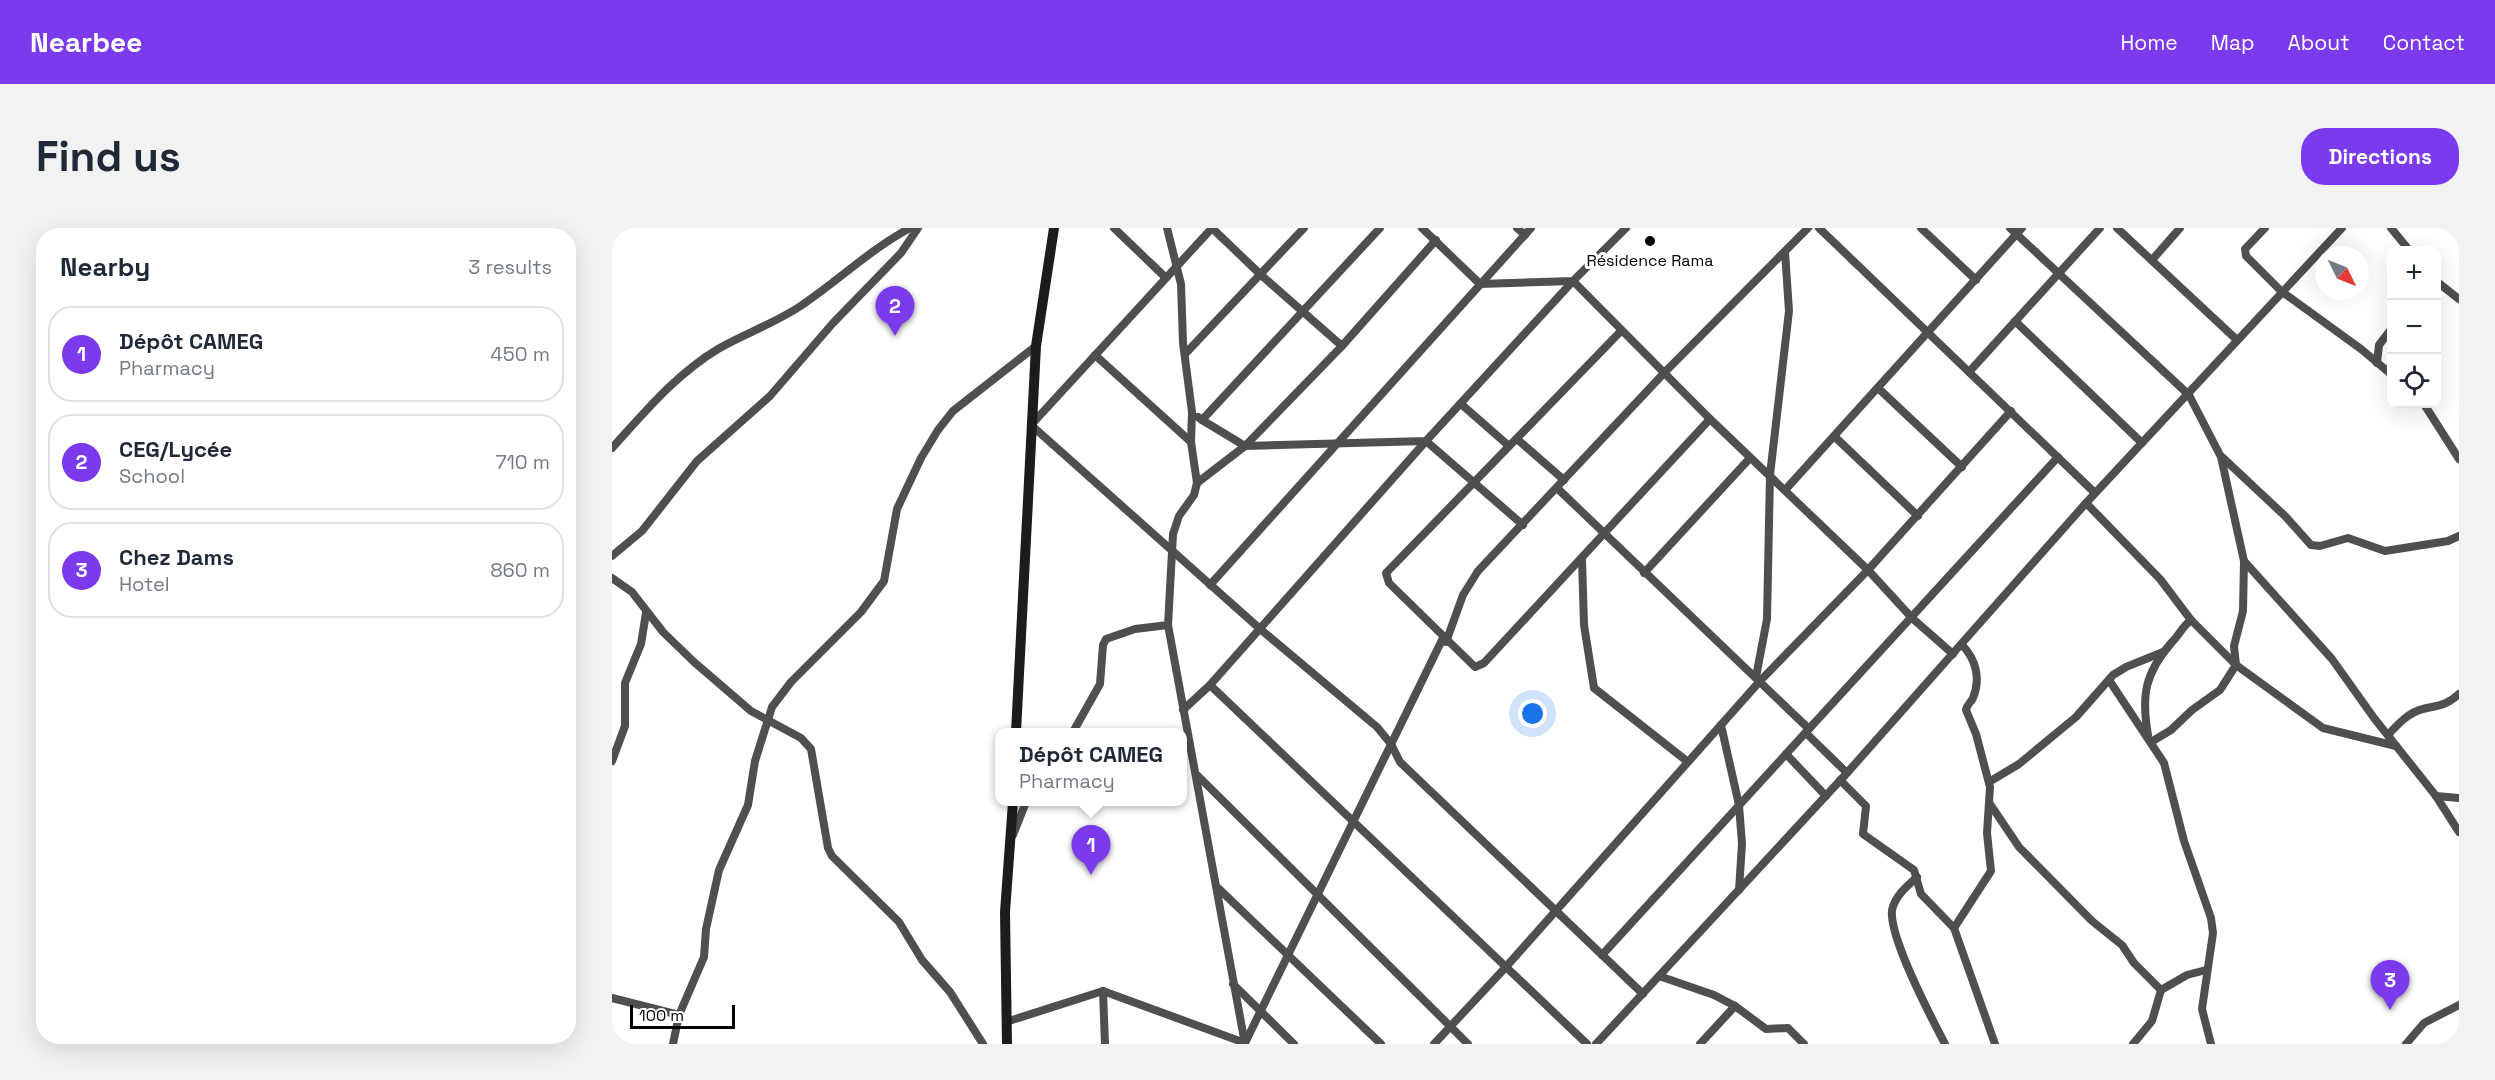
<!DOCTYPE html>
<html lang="en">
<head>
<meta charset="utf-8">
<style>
	body { margin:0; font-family:"Space Grotesk",sans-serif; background:#f2f2f3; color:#1f2937 }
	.controls { position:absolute; right:18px; top:18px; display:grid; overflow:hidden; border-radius:12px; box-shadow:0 6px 24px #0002 }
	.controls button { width:54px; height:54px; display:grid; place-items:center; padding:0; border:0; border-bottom:2px solid #e0e1e3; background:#fff; color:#1f2937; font:30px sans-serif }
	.compass { position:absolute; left:1703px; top:18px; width:54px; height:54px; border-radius:50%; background:#fff; box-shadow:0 6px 24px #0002; rotate:133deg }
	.scale { position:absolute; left:18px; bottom:15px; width:105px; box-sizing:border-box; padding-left:6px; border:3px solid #000; border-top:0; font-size:16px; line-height:21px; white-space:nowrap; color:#000; -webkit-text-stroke:4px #fff; paint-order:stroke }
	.you { position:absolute; left:921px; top:486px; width:21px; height:21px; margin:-15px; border:4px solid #fff; border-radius:50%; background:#1a73e8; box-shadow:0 0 0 9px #1a73e833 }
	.badge { display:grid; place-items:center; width:39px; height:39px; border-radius:50%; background:#7c3aed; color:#fff; font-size:20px; font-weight:700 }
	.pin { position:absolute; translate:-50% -50px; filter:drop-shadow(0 2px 3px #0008) }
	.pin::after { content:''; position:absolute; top:32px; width:21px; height:18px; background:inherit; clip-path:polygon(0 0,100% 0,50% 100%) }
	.popup { position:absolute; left:383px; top:500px; width:192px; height:78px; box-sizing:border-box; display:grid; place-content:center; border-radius:12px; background:#fff; filter:drop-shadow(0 2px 4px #0005); font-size:20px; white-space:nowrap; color:#747a83 }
	.popup b { font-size:22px; color:#1f2937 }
	.popup::after { content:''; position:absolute; left:50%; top:100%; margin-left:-12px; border:12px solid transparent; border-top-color:#fff }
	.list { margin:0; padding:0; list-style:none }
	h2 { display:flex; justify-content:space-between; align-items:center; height:78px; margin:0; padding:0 24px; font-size:26px }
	h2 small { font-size:20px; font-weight:400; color:#747a83 }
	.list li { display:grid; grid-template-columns:39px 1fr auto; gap:18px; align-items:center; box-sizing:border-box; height:96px; margin:0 12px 12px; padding:0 12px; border:2px solid #e0e1e3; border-radius:24px }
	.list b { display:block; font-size:22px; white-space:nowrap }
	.list p { margin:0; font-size:20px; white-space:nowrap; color:#747a83 }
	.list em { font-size:20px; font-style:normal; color:#747a83 }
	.icon { flex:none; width:33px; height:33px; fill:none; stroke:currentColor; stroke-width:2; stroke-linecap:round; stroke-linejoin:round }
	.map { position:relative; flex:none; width:1847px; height:816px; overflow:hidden; border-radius:24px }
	header { display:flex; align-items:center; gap:36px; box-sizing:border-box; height:84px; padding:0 30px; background:#7c3aed; color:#fff }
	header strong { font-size:28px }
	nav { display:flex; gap:33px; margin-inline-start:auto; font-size:21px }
	.intro { display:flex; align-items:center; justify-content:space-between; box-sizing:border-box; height:144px; padding:0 36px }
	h1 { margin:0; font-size:42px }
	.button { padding:15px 27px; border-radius:24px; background:#7c3aed; color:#fff; font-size:21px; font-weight:700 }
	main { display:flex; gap:36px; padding:0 36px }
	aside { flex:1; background:#fff; border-radius:24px; box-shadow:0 6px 24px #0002 }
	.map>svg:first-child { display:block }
</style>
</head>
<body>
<header>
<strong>Nearbee</strong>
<nav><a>Home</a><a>Map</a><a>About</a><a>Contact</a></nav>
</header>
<div class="intro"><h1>Find us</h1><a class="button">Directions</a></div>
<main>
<aside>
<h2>Nearby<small>3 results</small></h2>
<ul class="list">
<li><span class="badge">1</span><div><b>Dépôt CAMEG</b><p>Pharmacy</p></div><em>450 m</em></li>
<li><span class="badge">2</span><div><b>CEG/Lycée</b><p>School</p></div><em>710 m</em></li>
<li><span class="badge">3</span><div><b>Chez Dams</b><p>Hotel</p></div><em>860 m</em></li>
</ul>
</aside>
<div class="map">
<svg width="1847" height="816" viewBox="0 0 1847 816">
	<rect width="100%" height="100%" fill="#fff"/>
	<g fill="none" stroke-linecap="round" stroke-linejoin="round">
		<g stroke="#4f4f4f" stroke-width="8">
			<path d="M502,0L553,49"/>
			<path d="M555,0L569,56L571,115L580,184L579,214L585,255L582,267L567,288L561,306L556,397L633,816"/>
			<path d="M600,0L419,197L647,400L765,499L779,516L788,534L1031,766"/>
			<path d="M600,0L649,47L730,118"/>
			<path d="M810,0L868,56L961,53L1014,0"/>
			<path d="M905,0L913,7"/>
			<path d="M1207,0L1483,265"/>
			<path d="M1309,0L1364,52"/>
			<path d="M1398,0L1577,167L1609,229L1632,333L1631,383L1622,418L1624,437L1608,462L1580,482L1559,502L1539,514"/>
			<path d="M1505,0L1625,112"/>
			<path d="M1653,0L1633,21L1634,28L1669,63L1749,121L1780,147"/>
			<path d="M1779,0L1797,22"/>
			<path d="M1540,32L1568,0"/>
			<path d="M1824,53L1847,71"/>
			<path d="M1403,93L1530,215"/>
			<path d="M1009,103L774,345L777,355L863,439L872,435L1098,191"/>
			<path d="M573,126L692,0"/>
			<path d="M483,127L579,214"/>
			<path d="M1765,135L1767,117L1780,100"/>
			<path d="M1357,144L1488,0"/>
			<path d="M1266,160L1350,239"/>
			<path d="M849,176L897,218"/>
			<path d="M1812,176L1847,231"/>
			<path d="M586,189L590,192L768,0"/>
			<path d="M590,192L633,218L730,118L824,12"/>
			<path d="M1222,208L1306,288"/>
			<path d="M905,211L952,252"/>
			<path d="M0,220C33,184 63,147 106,121C132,106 161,96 187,79C225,54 257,22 298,0"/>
			<path d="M1610,229L1673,288L1699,317L1708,318L1736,310L1773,323L1836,313L1847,308"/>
			<path d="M585,255L633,218L814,213L961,53L1098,191L1256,342L1148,453L893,740L822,816"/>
			<path d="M945,260L1197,501"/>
			<path d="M1174,261L1410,0"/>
			<path d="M1474,275L1548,351L1579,392L1624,437L1711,500L1784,518"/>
			<path d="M0,328L30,303L85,233L158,168L221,95L289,25L306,0"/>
			<path d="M970,331L972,397L982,460L1076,534"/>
			<path d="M1632,333L1720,431L1762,490L1824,568L1847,604"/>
			<path d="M1032,345L1138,230"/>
			<path d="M0,350L20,364L51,404L82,434L139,483L189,510L199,521L216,620L220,628L287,694L310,732L338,764L371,816"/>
			<path d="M598,357L919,0"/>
			<path d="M834,414L851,367L866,343L1053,144L1196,0"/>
			<path d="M1341,426L1300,390L1256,342L1399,183"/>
			<path d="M1144,449L1155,391L1158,247L1177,83L1173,24"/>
			<path d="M1497,452L1552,535L1572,613L1599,690L1601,705L1590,781L1599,816"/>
			<path d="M598,457L975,816"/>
			<path d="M571,482L598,457L814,213L911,297"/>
			<path d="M1109,497L1127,577L1130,616L1127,662"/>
			<path d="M461,504L488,456L491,417L494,411L523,401L556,397"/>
			<path d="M1194,505L1235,545"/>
			<path d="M1536,507C1529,467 1533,445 1560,414C1567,407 1571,398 1579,392"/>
			<path d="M1776,507C1786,496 1797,484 1811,481C1827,477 1834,478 1847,466"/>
			<path d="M1174,526L1214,568"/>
			<path d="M0,533L13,498V455L29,416L34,385"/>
			<path d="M586,548L856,816"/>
			<path d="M1228,552L1254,578L1251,606L1302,642L1309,666L1342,700L1383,816"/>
			<path d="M1377,554L1407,536L1464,489L1501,447L1514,439L1551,424"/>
			<path d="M1824,568L1847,570"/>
			<path d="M1378,576L1407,619L1480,693L1510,717L1522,735L1549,762L1575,747L1594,742"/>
			<path d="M401,607L414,574"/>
			<path d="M1305,649C1295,658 1283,668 1280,682C1277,710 1319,789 1333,816"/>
			<path d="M606,660L769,816"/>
			<path d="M1342,700L1379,643L1375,605L1378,559L1364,506L1354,482C1355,476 1358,476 1361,470C1369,451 1364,431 1350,417"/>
			<path d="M990,727L1446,229"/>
			<path d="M1047,748L1102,767L1123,778L1154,801L1176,800L1192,816"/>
			<path d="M621,756L682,816"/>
			<path d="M491,763L493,816"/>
			<path d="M0,770L67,787"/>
			<path d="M394,794L491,763L633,815L831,410"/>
			<path d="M61,816L67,787L92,729L94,701L107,642L136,577L143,533L160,479L179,454L249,384L272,353L285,281L309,230L326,202L341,183L424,118"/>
			<path d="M984,816L1235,545L1474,275L1730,0"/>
			<path d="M1088,816L1123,778"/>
			<path d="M1521,816L1540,793L1549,762"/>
			<path d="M1794,816L1812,795L1847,777"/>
		</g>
		<g stroke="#1c1c1c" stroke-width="10">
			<path d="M404,504L424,118L442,0"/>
			<path d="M395,816L393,684L401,574"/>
		</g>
	</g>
	<circle fill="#000" stroke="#fff" stroke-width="2" cx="1038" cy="13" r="6"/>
	<g text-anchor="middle" stroke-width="6" stroke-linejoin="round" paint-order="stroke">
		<g font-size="16" fill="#000" stroke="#fff">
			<text x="1038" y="38">Résidence Rama</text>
		</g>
	</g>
</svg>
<div class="controls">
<button>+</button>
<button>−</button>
<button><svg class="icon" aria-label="locate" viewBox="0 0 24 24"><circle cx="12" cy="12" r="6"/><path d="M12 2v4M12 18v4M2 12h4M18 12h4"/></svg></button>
</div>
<svg class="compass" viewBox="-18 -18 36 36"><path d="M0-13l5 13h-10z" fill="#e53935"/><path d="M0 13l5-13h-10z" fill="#747a83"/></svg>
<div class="scale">100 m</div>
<div class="you"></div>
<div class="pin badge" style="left:479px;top:647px">1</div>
<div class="popup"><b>Dépôt CAMEG</b>Pharmacy</div>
<div class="pin badge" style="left:283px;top:108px">2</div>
<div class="pin badge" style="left:1778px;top:782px">3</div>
</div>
</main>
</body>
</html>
